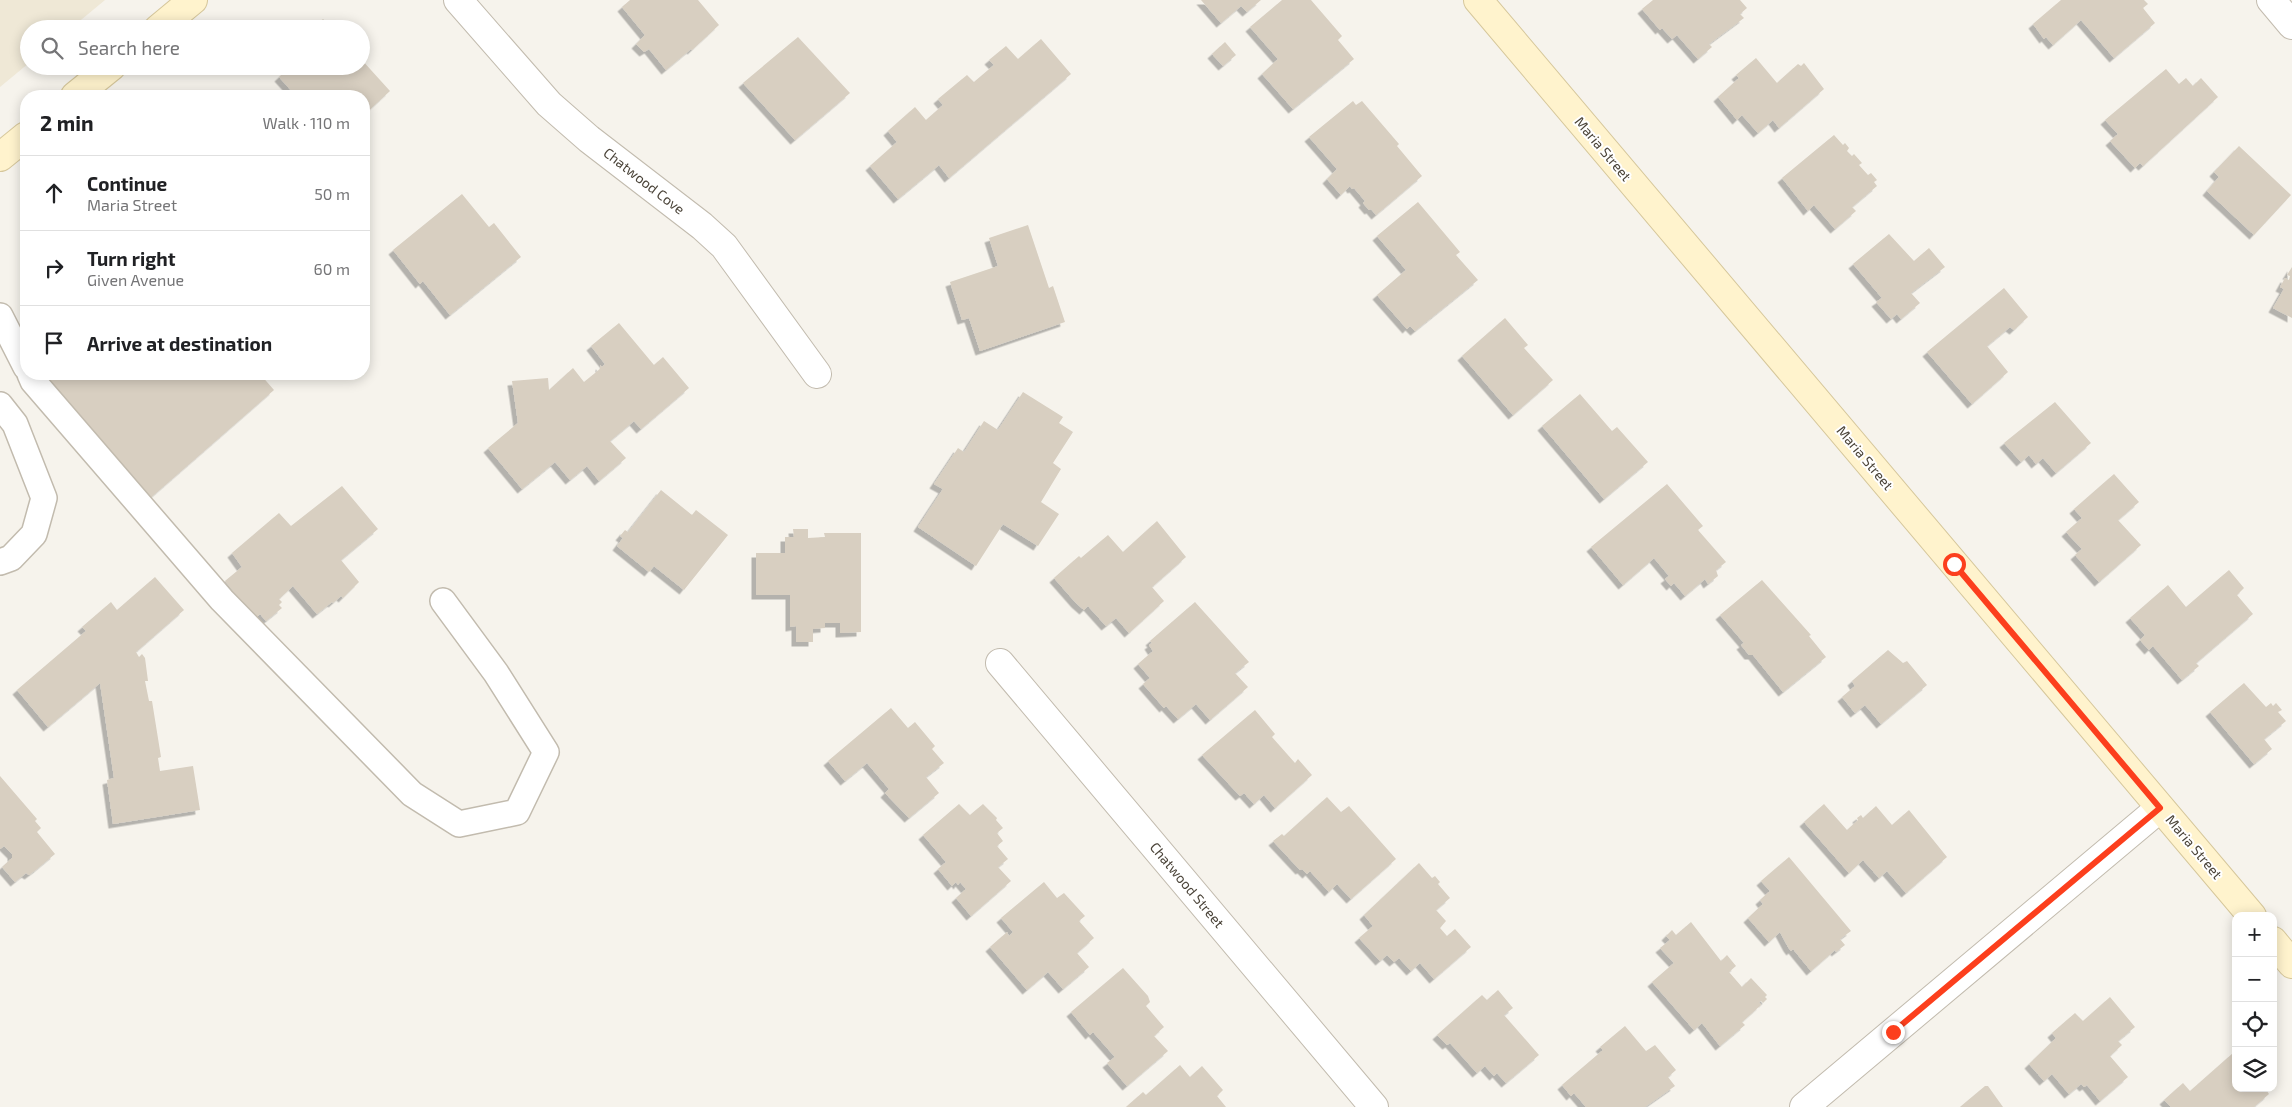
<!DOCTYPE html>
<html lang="en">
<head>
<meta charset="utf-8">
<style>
	body { margin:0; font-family:"Exo 2",sans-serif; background:#f2f2f2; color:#202124 }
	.controls { position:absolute; right:15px; bottom:15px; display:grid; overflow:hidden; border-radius:10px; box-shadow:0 2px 12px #0003 }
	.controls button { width:45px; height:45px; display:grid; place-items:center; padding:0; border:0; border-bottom:1px solid #e0e0e0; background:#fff; color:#202124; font:25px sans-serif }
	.stop { position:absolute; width:15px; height:15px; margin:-11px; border:4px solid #fc3f1d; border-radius:50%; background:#fff }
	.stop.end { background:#fc3f1d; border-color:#fff; box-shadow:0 1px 5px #0008 }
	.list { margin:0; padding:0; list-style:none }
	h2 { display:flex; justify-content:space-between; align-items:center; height:65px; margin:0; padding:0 20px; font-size:21px }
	h2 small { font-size:16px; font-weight:400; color:#757577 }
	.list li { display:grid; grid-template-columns:32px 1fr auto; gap:15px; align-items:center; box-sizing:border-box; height:75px; padding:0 20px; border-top:1px solid #e0e0e0 }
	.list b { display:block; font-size:19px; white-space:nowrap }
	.list p { margin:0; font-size:16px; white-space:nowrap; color:#757577 }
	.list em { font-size:16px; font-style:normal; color:#757577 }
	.icon { flex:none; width:28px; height:28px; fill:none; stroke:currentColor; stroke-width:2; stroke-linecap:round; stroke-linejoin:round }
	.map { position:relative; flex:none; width:2292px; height:1107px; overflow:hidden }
	.search { position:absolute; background:#fff; box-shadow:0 2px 12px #0003; left:20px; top:20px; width:350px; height:55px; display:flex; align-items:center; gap:12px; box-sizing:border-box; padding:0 18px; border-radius:28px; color:#757577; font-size:19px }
	.panel { position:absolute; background:#fff; box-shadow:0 2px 12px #0003; left:20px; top:90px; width:350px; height:290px; border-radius:20px }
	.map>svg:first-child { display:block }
</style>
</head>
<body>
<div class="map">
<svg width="2292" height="1107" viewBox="0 0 2292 1107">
	<defs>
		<filter id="shadow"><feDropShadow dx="-4.5" dy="4.5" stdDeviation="0" flood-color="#0004"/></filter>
	</defs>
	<rect width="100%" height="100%" fill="#f6f3ec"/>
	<path fill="#efe8d6" d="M0,0H105L70,29H29V63L0,87Z"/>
	<g fill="#d8cfc1" filter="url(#shadow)">
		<path d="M630,0H698L719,25L692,50L691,49L666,70L649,49L644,52L636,44L645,35L622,7Z"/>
		<path d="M1201,0H1261L1247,12L1241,6L1221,23Z"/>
		<path d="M1282,0H1311L1342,36L1338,40L1354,59L1293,109L1262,74L1278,59L1250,27Z"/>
		<path d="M1653,0H1740L1747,8L1740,14L1744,18L1709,44L1712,47L1698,59L1677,35L1672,39L1662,28L1660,30L1642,9Z"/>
		<path d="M2061,0H2144L2148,4L2143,8L2155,23L2114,58L2081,20L2053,45L2046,37L2044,39L2033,24Z"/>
		<path d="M323,19L327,23L328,22L335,29H313Z"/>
		<path d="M798,37L850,93L795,140L743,83Z"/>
		<path d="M1041,39L1071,74L949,178L939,165L898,199L870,166L897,142L888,131L915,107L926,120L943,105L938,99L967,75L974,82L994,65L989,60L1006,46L1018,59Z"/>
		<path d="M1225,42L1236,55L1223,66L1212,54Z"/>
		<path d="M1756,58L1777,83L1798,64L1801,66L1804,63L1824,89L1779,128L1773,120L1758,133L1742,115L1737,120L1718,97L1739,78L1736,75Z"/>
		<path d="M361,59L390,91L365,114L368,117L364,121V96H296L279,77L291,66H361Z"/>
		<path d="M2166,69L2179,84L2186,78L2193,86L2201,78L2218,97L2143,166L2140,163L2135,168L2110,141L2118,134L2105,120Z"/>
		<path d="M1353,101L1356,105L1362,101L1399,144L1397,146L1422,176L1376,215L1371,209L1369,210L1363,203L1365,201L1354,188L1352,189L1350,186L1341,195L1327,179L1337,169L1309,137Z"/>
		<path d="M1834,135L1843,145L1845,143L1849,148L1847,151L1852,156L1854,154L1862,163L1859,165L1868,175L1871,173L1877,180L1874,182L1877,186L1852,207L1856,211L1835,229L1814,205L1808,211L1782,178Z"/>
		<path d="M2239,146L2291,195L2254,235L2207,191L2219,177L2214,172Z"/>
		<path d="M462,194L489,227L494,223L521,257L450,315L423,281L420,284L393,250Z"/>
		<path d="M1418,202L1460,252L1456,255L1478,280L1415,331L1410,326L1407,329L1377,295L1406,270L1377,236Z"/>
		<path d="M1028,225L1049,288L1053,286L1065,322L980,351L969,318L962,320L950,282L998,266L989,238Z"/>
		<path d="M1889,234L1914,261L1929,248L1945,267L1911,293L1920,303L1901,319L1897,314L1891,319L1876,302L1882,298L1853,264Z"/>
		<path d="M2292,267V318L2273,308L2284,289L2280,287L2285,278L2289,280L2290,276L2287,275Z"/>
		<path d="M2004,288L2028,317L2014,330L2010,327L1987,346L2008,372L1972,404L1927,352Z"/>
		<path d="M1505,318L1528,345L1524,348L1553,380L1513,415L1462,356Z"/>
		<path d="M619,323L654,365L663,357L689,388L641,429L634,421L610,441L626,458L599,481L587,466L570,480L555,462L522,489L488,448L518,423L512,381L548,378L549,390L573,368L584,382L600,369V365L602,367L605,364L591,346Z"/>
		<path d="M36,374H260L274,390L147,501Z"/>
		<path d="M1023,392L1063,417L1059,423L1073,432L1053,463L1061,469L1041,502L1059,514L1038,546L1003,524L976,566L918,527L943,489L934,484L958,448L964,452L984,421L998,430Z"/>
		<path d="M1580,394L1612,431L1617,427L1648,462L1604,499L1542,426Z"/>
		<path d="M2055,402L2091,443L2056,473L2043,458L2036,464L2029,455L2021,462L2004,443Z"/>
		<path d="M2114,474L2139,502L2118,520L2141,545L2099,582L2075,555L2082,549L2066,532L2082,518L2074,509Z"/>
		<path d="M1667,484L1703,526L1698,530L1726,562L1716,570L1718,576L1708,584L1705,579L1685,596L1674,583L1671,586L1665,579L1669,576L1654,558L1623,585L1591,547Z"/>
		<path d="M342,486L378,529L341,560L359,582L343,598L341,596L333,603L332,602L317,614L293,586L279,599L282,602L279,605L282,608L266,621L260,614L256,618L248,608L245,611L230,593L233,591L225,581L242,567L232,553L279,513L291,526Z"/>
		<path d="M661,490L692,515L696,510L728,535L684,590L654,566L649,572L617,546L623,538L620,536L625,530L628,532Z"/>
		<path d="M1157,521L1186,557L1152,587L1164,601L1129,633L1116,618L1106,626L1088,606L1084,610L1076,603L1054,578L1079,556L1081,558L1108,535L1123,552Z"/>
		<path d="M793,529H808V538L825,537L824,533H861V632L840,633V623H825V628L813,629V642H796V626L790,627V595H756V553H785V537H794Z"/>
		<path d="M2229,570L2244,588L2237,595L2253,614L2196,663L2199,666L2182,680L2153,646L2149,650L2140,640L2145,635L2130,618L2168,585L2186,607Z"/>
		<path d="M155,577L184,610L136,652L139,657L142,654L145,658L148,681H145L149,701H152L161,757L158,758L160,771L193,766L200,810L113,824L107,780L114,778L100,683L48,727L17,690L86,631L82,627L111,602L117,610Z"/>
		<path d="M1762,580L1811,635L1809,636L1826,657L1783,692L1753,655H1749L1741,645L1744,643L1720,615Z"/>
		<path d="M1195,602L1249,662L1235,673L1248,687L1210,720L1196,704L1178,719L1166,706L1164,708L1143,684L1150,678L1138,664L1153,651L1149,645L1152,643L1150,641Z"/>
		<path d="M1888,650L1903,663L1907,661L1927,685L1881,724L1865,705L1855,713L1842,697L1855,686L1852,681Z"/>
		<path d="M2244,683L2266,707L2271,703L2273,706L2276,703L2282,710L2278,712L2286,721L2264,739L2272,749L2254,764L2210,712Z"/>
		<path d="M891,708L908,728L915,722L935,746L932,749L944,763L926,777L939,793L909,818L885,793L889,789L867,763L845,781L828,761Z"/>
		<path d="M1255,710L1275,734L1272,737L1295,763L1298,759L1312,775L1275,808L1264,795L1254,804L1244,793L1240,796L1202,755Z"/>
		<path d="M0,776L37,819L35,821L41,828L37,832L55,854L37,869L29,875L26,873L15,882L2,867L12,858V854L4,846L0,849Z"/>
		<path d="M1327,797L1341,812L1349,806L1396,859L1351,899L1337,884L1329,892L1310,871L1307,874L1302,869L1300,870L1273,841L1282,834L1284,836Z"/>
		<path d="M959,804L970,815L983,804L997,818L996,820L1003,828L997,833L1003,841L997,846L1008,859L998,867L1011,881L971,916L956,898L966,889L960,882L958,885L956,882L952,886L938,869L946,862L923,835Z"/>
		<path d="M1824,804L1847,830L1858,820L1857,818L1861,815L1863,818L1876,806L1892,825L1909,810L1947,857L1906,893L1887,871L1879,878L1863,860L1849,873L1804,822Z"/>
		<path d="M1789,857L1851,931L1840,939L1845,945L1836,952L1835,950L1811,971L1793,949L1791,951L1788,947L1780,932L1769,942L1748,918L1763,904L1760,900L1770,891L1761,881Z"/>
		<path d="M1419,863L1432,878L1435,876L1440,882L1438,884L1450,898L1436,910L1446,921L1440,928L1447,936L1455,929L1471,947L1434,979L1420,963L1411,971L1399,958L1394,962L1387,955L1380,961L1359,938L1373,926L1364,915Z"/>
		<path d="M1044,882L1057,898L1064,893L1085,916L1079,921L1094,938L1077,953L1089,967L1063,989L1048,972L1027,990L990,947L1007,932L1009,936L1013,932L1001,918Z"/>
		<path d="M1691,922L1721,961L1727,955L1736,966L1729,972L1742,987L1751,978L1767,995L1765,997L1767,999L1763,1003L1761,1001L1759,1002L1761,1005L1742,1022L1745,1025L1720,1046L1702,1023L1694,1030L1652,982L1674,963L1660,948L1670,940L1666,936L1672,930L1676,935Z"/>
		<path d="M1123,968L1148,996L1150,1002L1146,1006L1164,1027L1154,1036L1168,1051L1127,1086L1107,1063L1115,1057L1093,1032L1090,1035L1071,1012Z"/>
		<path d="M1498,990L1513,1008L1504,1015L1539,1055L1506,1083L1497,1073L1494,1076L1485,1066L1477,1073L1450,1043L1447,1045L1437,1035L1482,995L1487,1000Z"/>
		<path d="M2110,997L2135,1027L2118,1041L2122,1045L2110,1056L2128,1077L2100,1101L2087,1085L2084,1087L2081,1084L2069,1094L2052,1074L2044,1081L2029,1064L2056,1038L2052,1033L2075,1013L2083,1021Z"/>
		<path d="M1625,1026L1646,1051L1655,1045L1676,1070L1668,1077L1675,1086L1645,1107H1586L1574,1093L1571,1096L1562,1085L1603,1050L1600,1047Z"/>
		<path d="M2233,1053L2236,1056V1088H2265L2269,1094L2254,1107H2171L2164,1100L2183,1083L2190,1091Z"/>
		<path d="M1180,1065L1190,1077L1202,1066L1223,1090L1217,1096L1226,1107H1126L1143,1092L1146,1095Z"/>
		<path d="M1985,1086H1988L2003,1107H1960Z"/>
	</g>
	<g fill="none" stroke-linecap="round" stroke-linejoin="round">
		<g stroke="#c2bbae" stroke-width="28">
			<g id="lane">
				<path d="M0,316L26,367"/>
				<path d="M30,374L33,381L222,600L412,794L459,824L517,812L546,752L496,673L443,601"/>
				<path d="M0,405L15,424L44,498L34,534L11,558L0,562"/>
			</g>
		</g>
		<g stroke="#c2bbae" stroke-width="30">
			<g id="street">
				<path d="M458,0L549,104L589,139L702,226L724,246L817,374"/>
				<path d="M2271,0L2292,25"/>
				<path d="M1000,663L1374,1107"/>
				<path d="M1804,1107L2160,808"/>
			</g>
		</g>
		<g stroke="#d6c79b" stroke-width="30">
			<g id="secondary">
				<path d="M1478,0L2252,916"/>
				<path d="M158,29L193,0"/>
				<path d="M75,96L112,66"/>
				<path d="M0,157L26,136"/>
				<path d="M2273,941L2292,964"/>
			</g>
		</g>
		<use href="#lane" stroke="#fff" stroke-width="25"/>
		<use href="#street" stroke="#fff" stroke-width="28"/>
		<use href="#secondary" stroke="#fff3cd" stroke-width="28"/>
	</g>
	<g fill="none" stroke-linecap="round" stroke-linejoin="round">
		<path stroke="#fc3f1d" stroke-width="6" d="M1893,1032L2160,808L1954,564"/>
	</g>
	<g text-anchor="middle" stroke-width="4" stroke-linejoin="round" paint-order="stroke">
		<g font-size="14" fill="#4b4439" stroke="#fff">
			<text transform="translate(1603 149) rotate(50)" y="5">Maria Street</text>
			<text transform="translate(644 181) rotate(38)" y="5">Chatwood Cove</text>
			<text transform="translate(1865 458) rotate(50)" y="5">Maria Street</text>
			<text transform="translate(2194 847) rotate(50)" y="5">Maria Street</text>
			<text transform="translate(1187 885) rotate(50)" y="5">Chatwood Street</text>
		</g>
	</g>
</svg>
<div class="controls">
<button>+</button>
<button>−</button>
<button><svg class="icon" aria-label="locate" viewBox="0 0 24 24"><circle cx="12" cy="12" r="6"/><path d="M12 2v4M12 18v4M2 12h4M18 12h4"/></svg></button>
<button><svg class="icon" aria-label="layers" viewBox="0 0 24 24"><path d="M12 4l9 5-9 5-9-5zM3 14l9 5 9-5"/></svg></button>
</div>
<div class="stop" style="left:1954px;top:564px"></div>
<div class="stop end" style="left:1893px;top:1032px"></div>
<div class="search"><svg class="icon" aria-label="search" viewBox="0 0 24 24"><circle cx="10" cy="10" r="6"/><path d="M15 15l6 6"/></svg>Search here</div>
<section class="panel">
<h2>2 min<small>Walk · 110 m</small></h2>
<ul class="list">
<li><svg class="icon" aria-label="ahead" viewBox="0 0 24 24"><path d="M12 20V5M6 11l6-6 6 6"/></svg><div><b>Continue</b><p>Maria Street</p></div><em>50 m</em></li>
<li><svg class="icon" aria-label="right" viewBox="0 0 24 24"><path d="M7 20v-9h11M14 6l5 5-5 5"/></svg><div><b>Turn right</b><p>Given Avenue</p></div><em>60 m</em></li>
<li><svg class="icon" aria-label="arrive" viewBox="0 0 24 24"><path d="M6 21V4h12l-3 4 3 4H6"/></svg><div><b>Arrive at destination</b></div></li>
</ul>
</section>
</div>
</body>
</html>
